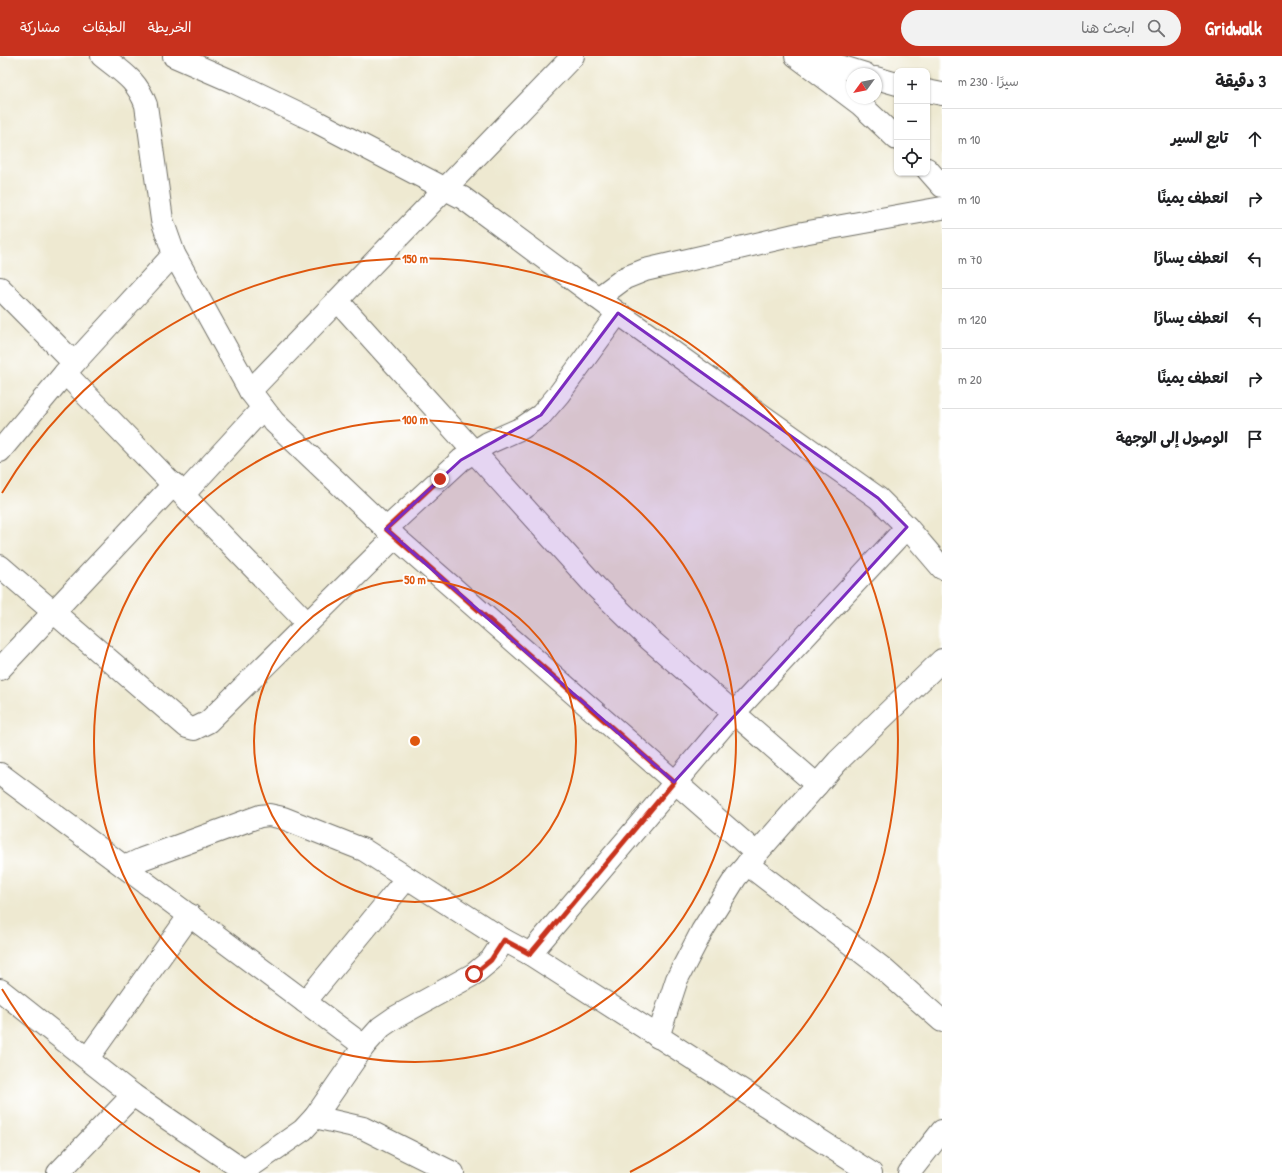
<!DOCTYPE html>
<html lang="ar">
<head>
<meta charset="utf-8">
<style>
	body { margin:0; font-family:"Patrick Hand","Playpen Sans Arabic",sans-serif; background:#f2f2f2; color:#202124; direction:rtl }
	.controls { position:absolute; right:12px; top:12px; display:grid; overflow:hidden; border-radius:8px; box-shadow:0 1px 3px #0004 }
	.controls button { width:36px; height:36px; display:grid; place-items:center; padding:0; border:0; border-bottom:1px solid #e0e0e0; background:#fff; color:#202124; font:20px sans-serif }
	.compass { position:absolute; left:846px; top:12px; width:36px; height:36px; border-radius:50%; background:#fff; box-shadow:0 1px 3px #0004; rotate:237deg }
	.stop { position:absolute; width:12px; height:12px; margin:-9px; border:3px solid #c8321e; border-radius:50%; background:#fff }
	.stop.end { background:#c8321e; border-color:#fff; box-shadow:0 1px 4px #0008 }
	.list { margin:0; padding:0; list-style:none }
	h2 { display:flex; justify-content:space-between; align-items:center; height:52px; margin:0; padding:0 16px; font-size:17px }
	h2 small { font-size:13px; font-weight:400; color:#757577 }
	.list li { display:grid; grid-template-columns:26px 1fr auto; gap:12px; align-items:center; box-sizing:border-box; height:60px; padding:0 16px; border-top:1px solid #e0e0e0 }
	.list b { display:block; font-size:15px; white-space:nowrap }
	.list em { font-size:13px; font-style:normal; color:#757577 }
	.icon { flex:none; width:22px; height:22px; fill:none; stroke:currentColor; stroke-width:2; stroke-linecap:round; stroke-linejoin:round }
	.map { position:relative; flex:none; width:942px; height:1117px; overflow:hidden; direction:ltr }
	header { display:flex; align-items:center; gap:24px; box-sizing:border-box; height:56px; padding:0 20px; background:#c8321e; color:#fff }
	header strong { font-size:19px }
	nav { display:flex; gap:22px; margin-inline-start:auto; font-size:14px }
	.search { width:280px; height:36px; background:#f2f2f2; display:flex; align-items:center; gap:10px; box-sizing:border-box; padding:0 14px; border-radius:22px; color:#757577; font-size:15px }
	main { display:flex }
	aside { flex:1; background:#fff }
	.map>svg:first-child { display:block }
</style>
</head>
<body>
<header>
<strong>Gridwalk</strong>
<div class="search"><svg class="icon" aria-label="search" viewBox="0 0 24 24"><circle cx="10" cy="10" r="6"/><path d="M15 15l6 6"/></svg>ابحث هنا</div>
<nav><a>الخريطة</a><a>الطبقات</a><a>مشاركة</a></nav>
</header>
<main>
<aside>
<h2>3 دقيقة<small>سيرًا · 230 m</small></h2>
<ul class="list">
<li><svg class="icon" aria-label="ahead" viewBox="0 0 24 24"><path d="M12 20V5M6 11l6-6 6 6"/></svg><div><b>تابع السير</b></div><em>10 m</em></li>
<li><svg class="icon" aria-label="right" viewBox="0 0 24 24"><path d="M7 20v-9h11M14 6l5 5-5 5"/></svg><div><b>انعطف يمينًا</b></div><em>10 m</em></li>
<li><svg class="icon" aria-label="left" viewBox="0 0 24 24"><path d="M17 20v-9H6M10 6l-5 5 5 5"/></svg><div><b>انعطف يسارًا</b></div><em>70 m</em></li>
<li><svg class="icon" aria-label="left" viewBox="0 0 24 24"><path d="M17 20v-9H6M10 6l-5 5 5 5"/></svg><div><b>انعطف يسارًا</b></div><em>120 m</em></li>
<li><svg class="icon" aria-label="right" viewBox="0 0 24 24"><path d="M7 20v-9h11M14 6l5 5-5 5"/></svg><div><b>انعطف يمينًا</b></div><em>20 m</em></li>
<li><svg class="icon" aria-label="arrive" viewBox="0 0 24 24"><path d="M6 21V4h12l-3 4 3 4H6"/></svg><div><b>الوصول إلى الوجهة</b></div></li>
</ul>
</aside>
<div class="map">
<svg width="942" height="1117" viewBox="0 0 942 1117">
	<rect width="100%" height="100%" fill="#fff"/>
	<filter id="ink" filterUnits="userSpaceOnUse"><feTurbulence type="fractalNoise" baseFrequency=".025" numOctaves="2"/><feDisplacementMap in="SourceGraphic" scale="8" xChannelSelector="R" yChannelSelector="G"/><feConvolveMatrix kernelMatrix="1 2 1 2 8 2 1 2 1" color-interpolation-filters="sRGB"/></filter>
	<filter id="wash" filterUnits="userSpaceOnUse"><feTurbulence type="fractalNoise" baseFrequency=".012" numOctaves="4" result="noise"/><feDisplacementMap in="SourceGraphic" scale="16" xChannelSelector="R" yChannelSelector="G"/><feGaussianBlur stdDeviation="0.9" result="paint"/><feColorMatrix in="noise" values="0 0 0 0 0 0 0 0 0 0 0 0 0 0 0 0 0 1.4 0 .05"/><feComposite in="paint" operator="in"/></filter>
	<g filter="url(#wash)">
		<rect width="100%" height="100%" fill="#eee9d1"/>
	</g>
	<g filter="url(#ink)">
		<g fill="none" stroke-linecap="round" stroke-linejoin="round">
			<g stroke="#6f6e65" stroke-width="24">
				<g id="minor">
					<path d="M102,0C122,16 137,24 146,49L162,164L174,198L250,335L274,366L395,481L756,797"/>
					<path d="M174,0L236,27L317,66L463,142L618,257L878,442L907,471L942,512"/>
					<path d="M796,0L861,49L897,83"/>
					<path d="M808,0L865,18"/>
					<path d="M876,22L897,28"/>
					<path d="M927,35L942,38"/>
					<path d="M927,113L942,130"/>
					<path d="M0,232L74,307"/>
					<path d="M598,242L625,222L645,214L803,177L942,152"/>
					<path d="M338,245L596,531L649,583L817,729"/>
					<path d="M65,317L307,567"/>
					<path d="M250,335L573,0"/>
					<path d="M0,395L65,317L174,198"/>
					<path d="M184,438L263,352"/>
					<path d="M386,473L461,404L488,387L522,372L541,359L559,338L618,257"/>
					<path d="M0,510L187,671L194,673L208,666L395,481"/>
					<path d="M0,613L174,428"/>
					<path d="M0,718L364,990"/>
					<path d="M747,808L881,911L942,965"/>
					<path d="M125,811L142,803L260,760L269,759L283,762L364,794L504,884L530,898L871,1117"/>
					<path d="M530,898L734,657L907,471"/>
					<path d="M0,934L133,1039L247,1117"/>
					<path d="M305,946L407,822"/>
					<path d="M658,981L677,923L702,875L736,821L838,705L942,604"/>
					<path d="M88,1002L190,859"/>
					<path d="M315,1061L363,1072L453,1117"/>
					<path d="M244,1115L303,1074L315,1061L364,990L381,971L394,962L474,918L491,904L504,884"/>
					<path d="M58,1117L133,1039"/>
					<path d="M909,1117L942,1075"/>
				</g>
			</g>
			<use href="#minor" stroke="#fff" stroke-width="22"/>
		</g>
	</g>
	<g fill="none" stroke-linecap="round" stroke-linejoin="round" filter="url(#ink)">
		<path stroke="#c8321e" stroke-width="5" d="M440,423L386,473L674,726L530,898L504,884L491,904L474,918"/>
	</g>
	<path fill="#7b2cbf" fill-opacity="0.2" stroke="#7b2cbf" stroke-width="3" stroke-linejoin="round" d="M618,257L878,442L907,471L674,726L386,473L461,404L541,359Z"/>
	<g fill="none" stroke="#df570e" stroke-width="2">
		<circle cx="415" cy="685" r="161"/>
		<circle cx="415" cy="685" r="321"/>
		<path d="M200 1116A482 482 0 0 1 2 933M2 437A482 482 0 1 1 630 1116"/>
	</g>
	<circle cx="415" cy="685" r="6" fill="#df570e" stroke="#fff" stroke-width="2"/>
	<g font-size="12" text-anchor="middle" font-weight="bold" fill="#df570e" stroke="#fff" stroke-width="4" stroke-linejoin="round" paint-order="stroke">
		<text x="415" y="207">150 m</text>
		<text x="415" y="368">100 m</text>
		<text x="415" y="528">50 m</text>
	</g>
</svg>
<div class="controls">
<button>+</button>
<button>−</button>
<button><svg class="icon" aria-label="locate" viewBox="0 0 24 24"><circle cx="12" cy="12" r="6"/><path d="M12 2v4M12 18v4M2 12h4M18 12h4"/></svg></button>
</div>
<svg class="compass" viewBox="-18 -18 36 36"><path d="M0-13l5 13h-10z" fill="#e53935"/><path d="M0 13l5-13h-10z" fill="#757577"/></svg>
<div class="stop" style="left:474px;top:918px"></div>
<div class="stop end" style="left:440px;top:423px"></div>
</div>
</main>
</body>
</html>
